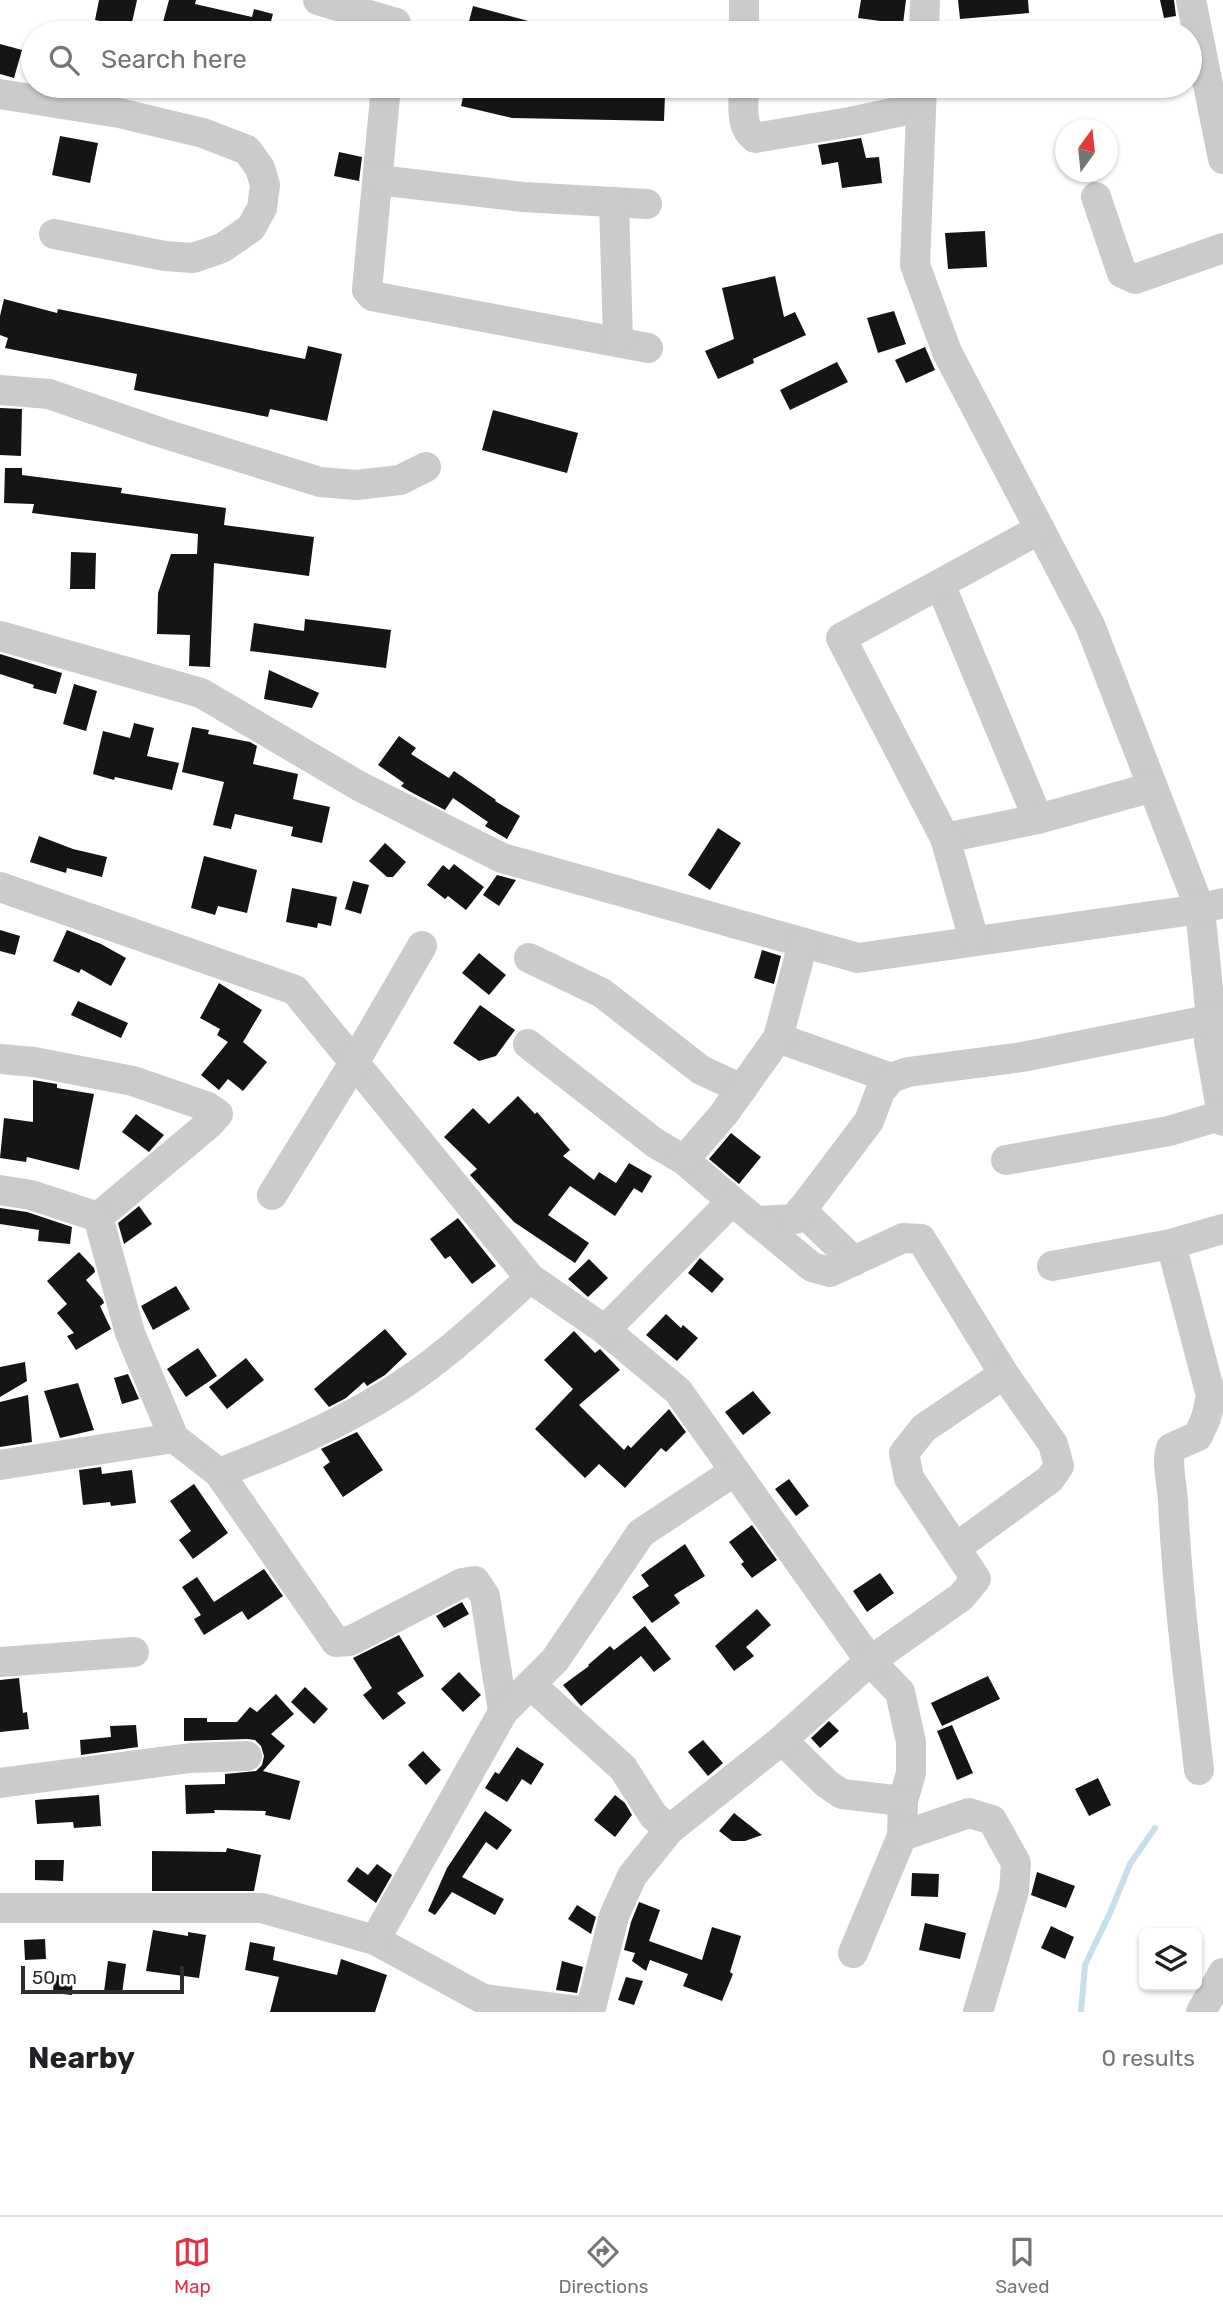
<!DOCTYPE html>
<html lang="en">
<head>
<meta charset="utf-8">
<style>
	body { margin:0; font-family:Rubik,sans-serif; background:#f6f6f6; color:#202124 }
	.controls { position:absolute; right:21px; bottom:21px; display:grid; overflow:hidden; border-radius:10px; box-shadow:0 2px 5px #0004 }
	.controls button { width:63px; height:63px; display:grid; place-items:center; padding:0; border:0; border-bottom:2px solid #e0e0e0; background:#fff; color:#202124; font:35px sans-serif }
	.compass { position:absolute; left:1055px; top:119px; width:63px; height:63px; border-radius:50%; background:#fff; box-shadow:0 2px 5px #0004; rotate:15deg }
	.scale { position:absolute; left:21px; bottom:18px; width:163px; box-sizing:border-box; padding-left:7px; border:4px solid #2e2e2e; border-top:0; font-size:19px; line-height:24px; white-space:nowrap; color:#2e2e2e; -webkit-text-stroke:5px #fff; paint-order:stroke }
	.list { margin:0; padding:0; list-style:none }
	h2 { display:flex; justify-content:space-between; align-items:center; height:91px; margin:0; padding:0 28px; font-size:30px }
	h2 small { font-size:23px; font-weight:400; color:#757577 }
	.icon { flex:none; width:38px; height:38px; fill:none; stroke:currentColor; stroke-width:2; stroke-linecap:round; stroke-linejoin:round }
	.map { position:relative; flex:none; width:1223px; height:2012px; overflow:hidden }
	.search { position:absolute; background:#fff; box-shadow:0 2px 5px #0004; left:21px; right:21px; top:21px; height:77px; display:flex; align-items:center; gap:18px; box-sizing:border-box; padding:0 24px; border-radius:38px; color:#757577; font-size:26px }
	.sheet { height:203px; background:#fff }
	nav { display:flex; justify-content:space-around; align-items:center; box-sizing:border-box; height:98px; border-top:2px solid #e0e0e0; background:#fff; font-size:19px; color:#757577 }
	nav a { display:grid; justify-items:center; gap:4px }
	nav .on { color:#e52f43 }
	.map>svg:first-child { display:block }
</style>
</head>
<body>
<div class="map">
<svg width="1223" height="2012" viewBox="0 0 1223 2012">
	<rect width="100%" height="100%" fill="#fff"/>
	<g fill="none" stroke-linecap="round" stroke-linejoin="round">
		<path stroke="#c7dfeb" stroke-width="6" d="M1081,2012L1085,1965L1110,1913L1130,1864L1155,1828"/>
	</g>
	<g fill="#151515">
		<path d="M99,0H137L131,27L95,20Z"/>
		<path d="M169,0H196L195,4L252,17L254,9L273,14L271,21L293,26L292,33H160Z"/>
		<path d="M861,0H906L903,24L858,18Z"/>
		<path d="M958,0H1028L1029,13L960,19Z"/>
		<path d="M1160,0H1174L1176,16L1164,18Z"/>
		<path d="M473,6L554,28V33H466Z"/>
		<path d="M0,44L22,50L14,78L0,74Z"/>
		<path d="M490,88L528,97V93L665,95L664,121L512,118L461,106L465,89L488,94Z"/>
		<path d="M60,136L98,143L90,183L52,175Z"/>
		<path d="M861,138L866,158L879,157L882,183L842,188L838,162L822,165L818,145Z"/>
		<path d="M339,152L362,157L359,181L334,176Z"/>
		<path d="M985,231L987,267L948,269L945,233Z"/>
		<path d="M775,276L784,317L795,312L806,335L753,359L754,363L718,379L705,351L734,339L722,288Z"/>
		<path d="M4,299L57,313L58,309L305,359L308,346L342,354L327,421L270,409L268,417L134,390L137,374L5,348L8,338L0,335V316Z"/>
		<path d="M894,311L906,344L878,353L867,318Z"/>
		<path d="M925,347L935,370L906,383L895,360Z"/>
		<path d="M837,362L848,382L790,410L780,390Z"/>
		<path d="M0,408L22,409L21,456L0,455Z"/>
		<path d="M493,410L578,433L567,473L482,450Z"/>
		<path d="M5,468H22V475L122,488L121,493L226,508L224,525L314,537L309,576L214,563L210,667L189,666L190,635L157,634L158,593L171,554H197L198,534L32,513L34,504L4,503Z"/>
		<path d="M71,552L96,553L95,589H70Z"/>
		<path d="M305,619L391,630L386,668L250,651L254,623L304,631Z"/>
		<path d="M0,654L62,673L56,694L33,688L34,685L0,674Z"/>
		<path d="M269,670L319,693L312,708L264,699Z"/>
		<path d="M74,684L97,691L86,731L63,724Z"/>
		<path d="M134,723L154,728L147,756L179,763L172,790L115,777L114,780L93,774L103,731L130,738Z"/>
		<path d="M192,727L209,730L208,734L250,742L257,746L253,764L298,774L293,799L330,807L322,843L291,836L293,827L235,814L231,829L213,825L224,782L182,772Z"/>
		<path d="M399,736L416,748L411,754L449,778L454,771L496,800L495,801L520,816L507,839L485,826L488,822L453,798L445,810L409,791L401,786L404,783L378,765Z"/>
		<path d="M718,828L741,843L710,890L688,875Z"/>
		<path d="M39,836L73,849L107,857L102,877L67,868L66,873L30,862Z"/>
		<path d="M385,843L406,862L393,877H387L369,861Z"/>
		<path d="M204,856L257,870L247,913L218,906L215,915L191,908Z"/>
		<path d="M454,864L484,887L466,910L448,896L445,899L427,885L443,865L449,870Z"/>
		<path d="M497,875L516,880L499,906L483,895Z"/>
		<path d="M353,881L369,885L361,914L345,909Z"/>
		<path d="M292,888L337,897L331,926L318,923L317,928L286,922Z"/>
		<path d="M0,930L20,936L15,955L0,951Z"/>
		<path d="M67,930L101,944L126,958L111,986L81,969L79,973L53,961Z"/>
		<path d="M762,950L781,956L774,984L754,978Z"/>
		<path d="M479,953L506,975L489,995L462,973Z"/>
		<path d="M219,983L262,1010L243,1042L267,1062L243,1091L228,1079L219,1090L201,1075L228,1042L217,1035L220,1029L200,1018Z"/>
		<path d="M78,1001L128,1023L121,1038L71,1015Z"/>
		<path d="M480,1005L515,1030L496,1056L479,1061L453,1043Z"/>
		<path d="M33,1080L57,1084V1088L94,1094L79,1170L27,1157L26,1162L0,1158L4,1118L33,1122Z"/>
		<path d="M518,1096L535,1114L537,1112L570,1150L563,1156L594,1180L599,1172L616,1183L629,1163L652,1176L642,1193L634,1188L615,1216L570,1186L548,1215L589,1243L575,1263L514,1222L470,1175L477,1169L444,1137L473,1108L489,1124Z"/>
		<path d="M136,1114L164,1135L149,1152L122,1132Z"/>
		<path d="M731,1133L761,1157L739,1184L709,1159Z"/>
		<path d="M139,1206L152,1224L124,1244L118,1223Z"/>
		<path d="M0,1208L27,1212L72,1227L70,1244L38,1241L39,1230L0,1224Z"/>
		<path d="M458,1218L496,1266L472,1284L450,1256L445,1259L430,1239Z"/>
		<path d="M79,1252L94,1268L95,1272L86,1280L103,1300L104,1303L100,1306L111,1329L76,1350L67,1336L74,1333L57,1313L67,1304L47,1281Z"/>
		<path d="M700,1258L724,1279L712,1293L688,1273Z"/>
		<path d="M589,1259L608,1278L588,1297L568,1279Z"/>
		<path d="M176,1286L190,1309L153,1330L141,1306Z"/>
		<path d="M666,1314L681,1328L683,1325L698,1338L677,1361L646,1335Z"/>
		<path d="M385,1329L407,1354L385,1375L367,1386L364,1382L346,1398L329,1407L314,1389Z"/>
		<path d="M574,1331L595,1353L600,1349L620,1370L579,1405L624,1450L628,1445L631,1448L669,1409L686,1432L666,1452L661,1448L625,1488L599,1464L585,1478L535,1429L573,1389L544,1360Z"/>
		<path d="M198,1348L217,1376L186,1397L167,1369Z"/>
		<path d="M246,1358L264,1380L227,1409L209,1387Z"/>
		<path d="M25,1362L27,1381L0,1397V1367Z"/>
		<path d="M128,1374L139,1399L122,1404L114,1378Z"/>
		<path d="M78,1383L94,1430L60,1438L44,1391Z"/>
		<path d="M753,1391L771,1413L743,1435L725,1412Z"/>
		<path d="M28,1395L32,1442L0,1447V1402Z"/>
		<path d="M357,1432L383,1470L343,1497L323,1467L330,1462L321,1449Z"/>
		<path d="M101,1467L102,1474L132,1470L136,1503L111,1506L110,1502L83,1505L79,1470Z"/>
		<path d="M789,1479L809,1506L796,1516L775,1489Z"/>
		<path d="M194,1484L228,1533L193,1559L179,1540L191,1531L170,1501Z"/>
		<path d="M752,1525L777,1560L752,1578L741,1564L744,1562L729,1542Z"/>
		<path d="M685,1544L705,1576L674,1595L680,1603L652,1623L632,1597L649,1586L641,1575Z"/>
		<path d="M264,1569L283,1596L248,1620L242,1611L204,1635L194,1619L201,1615L182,1587L197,1577L214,1602Z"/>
		<path d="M880,1573L894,1593L867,1612L853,1591Z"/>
		<path d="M462,1602L469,1614L444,1628L436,1616Z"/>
		<path d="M757,1609L771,1625L746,1647L754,1656L734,1671L715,1646Z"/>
		<path d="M645,1626L671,1659L654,1672L641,1656L581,1706L563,1685L589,1666L588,1665L610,1646L614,1650Z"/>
		<path d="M399,1635L424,1676L397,1693L406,1703L383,1720L363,1695L372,1688L353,1658Z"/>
		<path d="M459,1672L481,1695L463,1712L441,1689Z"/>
		<path d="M988,1676L1000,1699L942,1726L931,1703Z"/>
		<path d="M19,1678L23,1713L27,1712L29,1729L0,1732V1680Z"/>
		<path d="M305,1687L328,1709L314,1724L291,1702Z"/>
		<path d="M276,1694L294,1714L271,1734L285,1746L263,1771L300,1781L290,1820L265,1815L266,1811L214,1810L215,1813L186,1814L185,1785L225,1784V1774L256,1771L262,1765L264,1756L261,1746L255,1740L247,1739L184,1741V1718H207V1722H237L250,1707L257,1712Z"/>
		<path d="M829,1721L839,1731L820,1748L811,1738Z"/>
		<path d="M136,1725L138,1747L81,1755L80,1740L111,1737L110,1726Z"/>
		<path d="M952,1725L973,1773L957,1780L937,1731Z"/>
		<path d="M703,1740L723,1763L708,1776L688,1752Z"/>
		<path d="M517,1747L544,1764L531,1785L522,1779L507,1802L485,1788L495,1772L499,1774Z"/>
		<path d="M423,1751L441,1770L426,1785L408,1765Z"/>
		<path d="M1098,1778L1111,1805L1089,1816L1075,1789Z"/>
		<path d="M99,1795L101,1826L74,1828L73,1822L37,1824L35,1800Z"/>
		<path d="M615,1795L625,1803L632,1815L615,1837L594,1820Z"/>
		<path d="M485,1811L512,1830L497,1850L486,1842L462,1877L504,1899L495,1915L452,1892L435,1915L428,1911L447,1868Z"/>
		<path d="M734,1813L762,1835L745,1841H732L719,1831Z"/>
		<path d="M227,1848L261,1855L254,1891H152V1851L226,1852Z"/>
		<path d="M35,1860H64L63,1881L35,1880Z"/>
		<path d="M377,1864L392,1875L376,1903L347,1881L357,1867L368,1875Z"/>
		<path d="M1037,1872L1075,1886L1066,1908L1031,1895Z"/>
		<path d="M912,1873L939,1874L938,1897L911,1896Z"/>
		<path d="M639,1902L660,1910L649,1941L702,1960L712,1927L741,1936L730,1972L733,1974L722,2001L683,1986L688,1974L650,1960L646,1971L632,1961L635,1953L624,1950L631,1922Z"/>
		<path d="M577,1905L596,1917L591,1934L568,1919Z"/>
		<path d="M925,1923L966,1933L960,1959L919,1950Z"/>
		<path d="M1051,1926L1074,1937L1065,1959L1041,1948Z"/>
		<path d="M153,1930L188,1936V1932L206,1935L199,1978L146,1971Z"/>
		<path d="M45,1939L46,1959L25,1960L24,1940Z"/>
		<path d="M250,1942L275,1947L273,1960L337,1975L341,1959L387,1975L375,2012H270L279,1977L245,1970Z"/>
		<path d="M108,1961L126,1964L122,1994L104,1992Z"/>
		<path d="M562,1961L583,1967L577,1993L556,1990Z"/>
		<path d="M54,1975L73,1976L72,1995L53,1993Z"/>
		<path d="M626,1977L643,1981L634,2005L618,2000Z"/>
	</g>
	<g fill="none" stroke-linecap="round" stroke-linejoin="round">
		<g stroke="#cbcbcb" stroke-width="30">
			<path d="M318,0L396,23"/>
			<path d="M1191,0L1223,159"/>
			<path d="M744,33V0"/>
			<path d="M924,33L925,0"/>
			<path d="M386,86L367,290L372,296L648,348"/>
			<path d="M744,86C744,104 739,126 755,138L850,122L921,107"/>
			<path d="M922,86L915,265L947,352L1090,625L1200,909L1211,1018L1209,1041L1223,1121"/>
			<path d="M0,94L119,113L203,133L247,150L260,168L265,185L262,208L251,228L222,248L193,258L165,256L54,234"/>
			<path d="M378,180L523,197L647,204"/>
			<path d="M1096,197L1122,273L1135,279L1223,248"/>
			<path d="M614,202L618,341"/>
			<path d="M0,390L49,394L159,432L320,482L356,485L400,480L426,467"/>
			<path d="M940,584L1038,819"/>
			<path d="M0,636L201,693L359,786L502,858L858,958L1200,909L1223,903"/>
			<path d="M945,838L1038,819L1153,787"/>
			<path d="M0,887L295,990L530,1278L605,1330L678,1391L870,1661L900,1692L911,1742V1773L903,1801L902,1836L853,1953"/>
			<path d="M974,940L945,838L841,638L1040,529"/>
			<path d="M529,958L602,993L701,1070L742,1089"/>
			<path d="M778,1038L891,1078"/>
			<path d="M528,1044L655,1143L684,1160L732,1201"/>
			<path d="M0,1059L34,1062L133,1081L208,1107L218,1114L209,1124L98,1217"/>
			<path d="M684,1160L723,1115L778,1038L803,943"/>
			<path d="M1006,1160L1169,1131L1223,1115"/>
			<path d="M0,1190L31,1195L98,1217L130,1333L174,1438"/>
			<path d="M272,1195L354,1063L422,946"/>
			<path d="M801,1210L854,1261"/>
			<path d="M756,1221L795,1219L869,1121L880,1092L891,1078L908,1072L1022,1057L1223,1017"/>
			<path d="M1171,1244L1211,1396L1206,1418L1198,1436L1171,1448C1166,1462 1172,1484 1173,1501C1177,1591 1189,1680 1199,1770"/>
			<path d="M1052,1266L1171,1244L1223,1229"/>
			<path d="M605,1330L732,1201L812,1267L830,1272L903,1238L921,1239L1004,1374"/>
			<path d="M0,1465L174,1438L219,1473L336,1642L350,1641L462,1583L475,1581L485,1596L503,1712"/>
			<path d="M219,1473C276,1451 332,1428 384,1396C438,1364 484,1320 530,1278"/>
			<path d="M0,1662L134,1652"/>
			<path d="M531,1685L623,1768L653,1815L669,1830"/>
			<path d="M782,1740L827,1784L842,1794L903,1801"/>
			<path d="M0,1783L190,1758L247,1756"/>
			<path d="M902,1836L969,1813L992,1820L1016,1863L1014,1891L978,2012"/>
			<path d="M0,1908H262L375,1940L483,1999L587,2012"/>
			<path d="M375,1940L503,1712L555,1660L641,1533L735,1471"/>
			<path d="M590,2012L614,1916L632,1876L669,1830L782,1740L870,1661L961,1597L976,1579L909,1478L904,1453L924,1428L1004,1374L1053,1444L1059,1466L1050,1479L957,1547"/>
			<path d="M1201,2012L1223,1973"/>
		</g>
	</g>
</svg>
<div class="controls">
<button><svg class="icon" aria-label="layers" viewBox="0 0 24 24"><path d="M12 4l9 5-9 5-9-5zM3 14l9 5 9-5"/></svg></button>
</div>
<svg class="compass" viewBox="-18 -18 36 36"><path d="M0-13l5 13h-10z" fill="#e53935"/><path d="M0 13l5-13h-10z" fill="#757577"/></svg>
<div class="scale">50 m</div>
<div class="search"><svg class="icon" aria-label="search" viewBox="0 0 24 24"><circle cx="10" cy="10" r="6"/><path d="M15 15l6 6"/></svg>Search here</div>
</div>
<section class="sheet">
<h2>Nearby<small>0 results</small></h2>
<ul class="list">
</ul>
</section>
<nav>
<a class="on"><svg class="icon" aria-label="map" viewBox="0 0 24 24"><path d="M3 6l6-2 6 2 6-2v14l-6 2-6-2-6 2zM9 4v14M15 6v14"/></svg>Map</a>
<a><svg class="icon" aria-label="directions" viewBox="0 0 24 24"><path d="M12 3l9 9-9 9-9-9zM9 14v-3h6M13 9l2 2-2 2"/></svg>Directions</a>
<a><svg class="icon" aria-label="saved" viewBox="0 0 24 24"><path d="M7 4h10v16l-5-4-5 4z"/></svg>Saved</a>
</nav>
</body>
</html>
